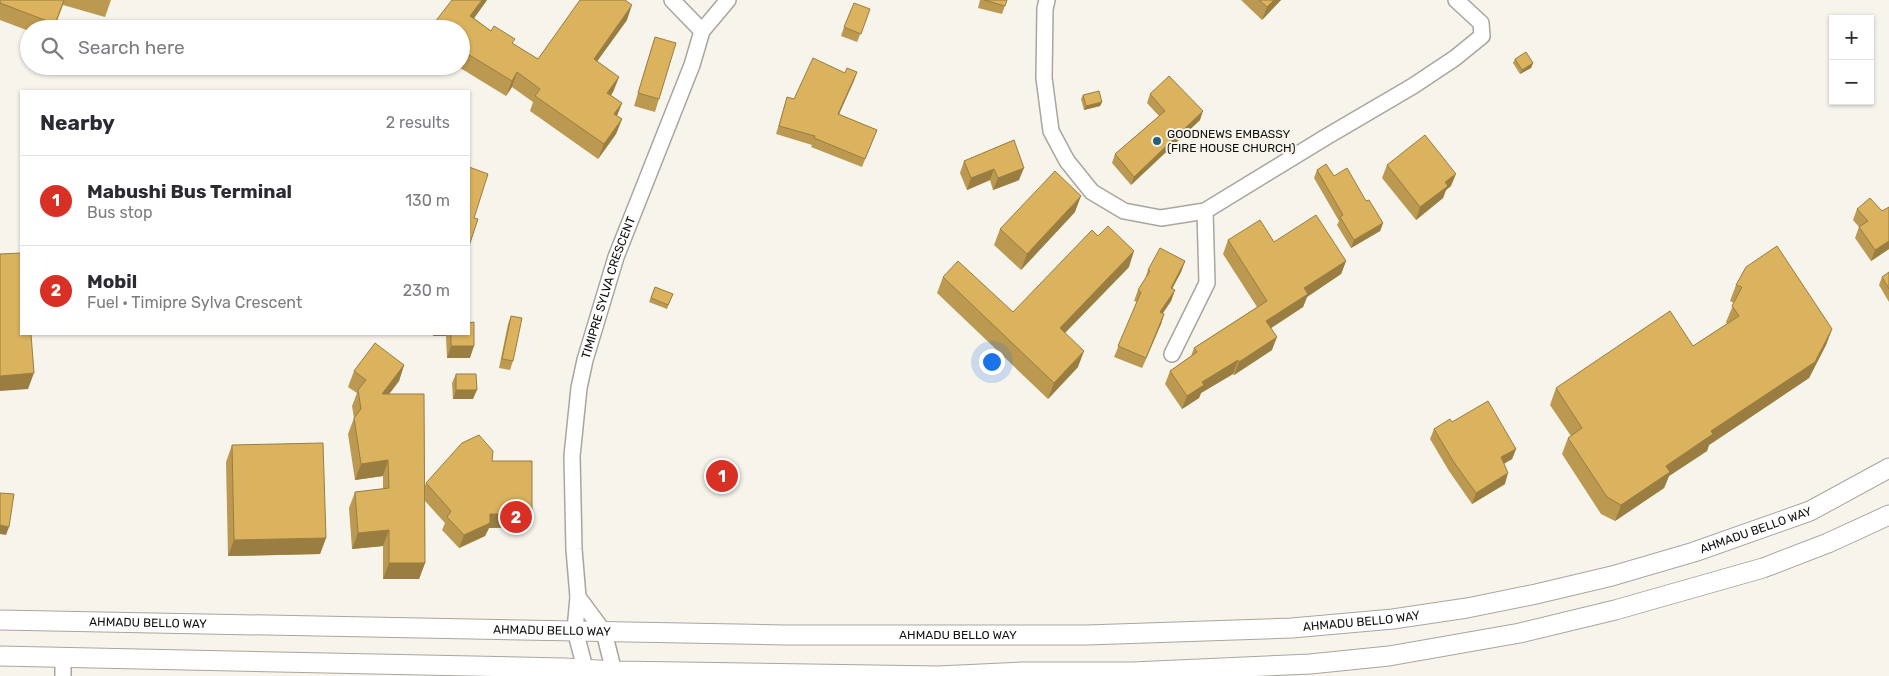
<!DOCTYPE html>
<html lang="en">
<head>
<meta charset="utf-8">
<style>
	body { margin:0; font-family:Rubik,sans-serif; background:#f2f2f3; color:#2b2b33 }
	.controls { position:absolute; right:15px; top:15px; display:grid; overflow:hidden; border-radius:0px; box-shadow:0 1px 4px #0004 }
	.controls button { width:45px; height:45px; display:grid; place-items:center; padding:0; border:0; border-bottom:1px solid #e1e1e2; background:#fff; color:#2b2b33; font:25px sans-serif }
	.you { position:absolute; left:991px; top:361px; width:18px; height:18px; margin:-12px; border:4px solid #fff; border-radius:50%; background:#1a73e8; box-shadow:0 0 0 8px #1a73e833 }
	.badge { display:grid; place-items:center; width:32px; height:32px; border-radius:50%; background:#d93025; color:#fff; font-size:16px; font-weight:700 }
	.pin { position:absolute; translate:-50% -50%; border:2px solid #fff; box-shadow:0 1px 5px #0006 }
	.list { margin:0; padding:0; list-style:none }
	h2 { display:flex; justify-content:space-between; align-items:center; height:65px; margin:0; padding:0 20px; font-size:21px }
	h2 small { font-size:16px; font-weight:400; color:#7c7c81 }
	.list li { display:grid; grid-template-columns:32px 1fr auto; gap:15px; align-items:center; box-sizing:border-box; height:90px; padding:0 20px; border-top:1px solid #e1e1e2 }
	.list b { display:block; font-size:19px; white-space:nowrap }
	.list p { margin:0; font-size:16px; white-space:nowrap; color:#7c7c81 }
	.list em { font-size:16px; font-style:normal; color:#7c7c81 }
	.icon { flex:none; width:28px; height:28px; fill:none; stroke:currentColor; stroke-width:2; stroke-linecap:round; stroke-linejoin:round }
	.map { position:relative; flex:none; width:1889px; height:676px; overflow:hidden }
	.search { position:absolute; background:#fff; box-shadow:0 1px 4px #0004; left:20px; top:20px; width:450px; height:55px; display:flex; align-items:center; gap:12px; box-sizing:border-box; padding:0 18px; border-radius:28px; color:#7c7c81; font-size:19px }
	.panel { position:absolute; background:#fff; box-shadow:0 1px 4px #0004; left:20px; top:90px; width:450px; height:245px; border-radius:0px }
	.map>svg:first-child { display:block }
</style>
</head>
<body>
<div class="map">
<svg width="1889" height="676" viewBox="0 0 1889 676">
	<rect width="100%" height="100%" fill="#f7f4ec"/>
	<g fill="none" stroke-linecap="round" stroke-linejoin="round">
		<g stroke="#a9a69f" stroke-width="18">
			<g id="minor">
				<path d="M672,0L702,31"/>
				<path d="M1047,0L1045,9L1044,78L1051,131L1067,161L1092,192L1124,211L1161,218L1205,211L1326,137L1413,86L1455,58L1482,36L1481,23L1456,0"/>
				<path d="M1172,354L1207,283L1205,211"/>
				<path d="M578,597L604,632L615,676"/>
				<path d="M63,657V676"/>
				<path id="s1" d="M587,676L575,630L578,597L574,549L572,456L579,388L585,360L616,257L692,65L702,31L728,0"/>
			</g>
		</g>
		<g stroke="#a9a69f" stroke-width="21">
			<g id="major">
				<path id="s2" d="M0,620L784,635H1087L1292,628L1393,619L1467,608L1536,594L1612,576L1694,552L1810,511L1889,468"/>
				<path d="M0,656L564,668L615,671L938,676L1024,672H1132L1310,664L1389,656L1520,633L1615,610L1763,568L1828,543L1889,515"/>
			</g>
		</g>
		<use href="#minor" stroke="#fff" stroke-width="15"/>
		<use href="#major" stroke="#fff" stroke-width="19"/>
	</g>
	<g fill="#bc9950">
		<path d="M0,0H111L105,17L63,5L54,29H29V31L0,20Z"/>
		<path d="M487,0L474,18L491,31L538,59L627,20L597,61L619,77L613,92L611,95L622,103L617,116L622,119L616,134L598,159L530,111L533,102L512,87L506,96L457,66H461V29H430L431,27Z"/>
		<path d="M980,0H1007L1002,14L978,8Z"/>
		<path d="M1241,0H1281L1262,20Z"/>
		<path d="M867,18L857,42L841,36L844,27Z"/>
		<path d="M655,37L659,99L655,112L634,106Z"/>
		<path d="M1515,59L1533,63L1531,68L1520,74L1513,63Z"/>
		<path d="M857,72L839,114L877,130L862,167L811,147L812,145L776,134L787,97L794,99L845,73Z"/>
		<path d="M1150,94L1200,120L1131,185L1112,163L1115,154L1159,116L1147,103Z"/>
		<path d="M1083,95L1102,102L1100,106L1084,110L1081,99Z"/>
		<path d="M1014,140L1019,180L993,190L990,180L967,190L960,173L964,161Z"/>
		<path d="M1387,165L1451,186L1446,190L1443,198L1416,220L1382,178Z"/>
		<path d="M1317,170L1334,176L1366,201L1383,223L1380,231L1351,248L1337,225L1339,221L1314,178Z"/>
		<path d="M1889,207V249L1871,261L1855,238L1859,227L1853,220L1857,209L1882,211Z"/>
		<path d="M1075,212L1021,270L994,245L1000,229Z"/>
		<path d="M1228,240L1274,242L1346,261L1341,274L1307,297L1303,307L1271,328L1272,350L1234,375L1233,374L1201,393L1199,398L1182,409L1165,384L1170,371L1191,356L1194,348L1257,307L1223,254Z"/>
		<path d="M1185,261L1181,272L1172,289L1175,290L1171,301L1163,313L1164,314L1161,324L1142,368L1114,357L1137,302L1134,301L1138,290L1145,279L1148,270Z"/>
		<path d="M1129,267L1065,333L1078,367L1048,399L937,293L943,277L1013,312Z"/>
		<path d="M1889,272V302L1879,285L1882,277Z"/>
		<path d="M1736,285L1832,329L1826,345L1809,378L1709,445L1707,451L1669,476L1664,488L1615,521L1601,514L1562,454L1568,438L1571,436L1550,405L1556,388L1693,346L1727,324L1726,322L1734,303L1730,301Z"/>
		<path d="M655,287L673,294L667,309L649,302Z"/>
		<path d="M511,316L513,361L510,370L499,368L508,324Z"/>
		<path d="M433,334H469L470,358H447L446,336H433Z"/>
		<path d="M404,365L399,381L389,394L425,486L426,483L492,461L527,527L489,528L485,536L459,548L442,530L445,523L425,501V563L419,579H383V546L352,549L349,508L355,492L383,489V476L355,480L348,434L354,418L352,406L357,393L348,387L354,371Z"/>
		<path d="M456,374L473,399H453L452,383Z"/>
		<path d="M1452,422L1516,449L1512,459L1504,464L1505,484L1472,504L1449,471L1430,439L1434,429Z"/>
		<path d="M232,445L326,538L320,554L228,556L226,462Z"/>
	</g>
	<g fill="#997d41">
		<path d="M482,0H487L465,31L470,16Z"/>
		<path d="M1274,0H1281L1262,20L1267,7Z"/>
		<path d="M632,5L627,20L588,74L594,59Z"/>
		<path d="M1533,63L1531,68L1520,74L1522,70Z"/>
		<path d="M517,72L512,87L506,96L512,81Z"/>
		<path d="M857,72L854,81L835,123L838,114Z"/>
		<path d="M619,77L613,92L602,108L607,93Z"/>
		<path d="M1102,102L1100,106L1084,110L1086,106Z"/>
		<path d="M622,103L616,118L614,114Z"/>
		<path d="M1203,111L1200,120L1131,185L1134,177Z"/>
		<path d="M622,119L616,134L598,159L604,144Z"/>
		<path d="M1024,168L1019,180L993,190L998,178Z"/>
		<path d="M994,169L990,180L967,190L971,178Z"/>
		<path d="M1456,174L1451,186L1446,190L1443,198L1416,220L1420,207L1445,182Z"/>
		<path d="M1081,196L1075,212L1021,270L1027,254Z"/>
		<path d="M1383,223L1380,231L1351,248L1354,240Z"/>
		<path d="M1889,241V249L1871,261L1875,250Z"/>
		<path d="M1134,251L1129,267L1054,344L1060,328Z"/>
		<path d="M1185,261L1181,272L1167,298L1171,288Z"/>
		<path d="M1346,261L1341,274L1307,297L1303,307L1262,334L1266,321L1304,288Z"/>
		<path d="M1175,290L1171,301L1156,323L1160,312Z"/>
		<path d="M1164,314L1161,324L1142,368L1146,358Z"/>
		<path d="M1832,329L1826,345L1809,378L1709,445L1707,451L1669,476L1664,488L1615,521L1621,505L1666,466L1711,431Z"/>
		<path d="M434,334H447L446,336H433Z"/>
		<path d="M1277,337L1272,350L1234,375L1239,362Z"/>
		<path d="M451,346H474L470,358H447Z"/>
		<path d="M1084,351L1078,367L1048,399L1054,383Z"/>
		<path d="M1238,360L1233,374L1201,393L1199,398L1182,409L1187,396L1202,382Z"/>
		<path d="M404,365L399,381L377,410L382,394Z"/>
		<path d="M34,373L28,389L0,391V376Z"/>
		<path d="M456,390H477L473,399H453Z"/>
		<path d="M1516,449L1512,459L1497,467L1501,457Z"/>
		<path d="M388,460L383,476L355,480L361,464Z"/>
		<path d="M1508,473L1505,484L1472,504L1476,493Z"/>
		<path d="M490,514H532L527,527L489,528L485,536L459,548L464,535Z"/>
		<path d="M0,525L9,527L6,535L0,534Z"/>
		<path d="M389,530L383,546L352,549L358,533Z"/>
		<path d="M326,538L320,554L228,556L234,540Z"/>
		<path d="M389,563H425L419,579H383Z"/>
	</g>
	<g fill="#dbb25d" stroke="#997d41">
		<path d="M0,0H64L55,24L0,3Z"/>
		<path d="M452,0H482L470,16L491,31L494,26L515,39L512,43L538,59L580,0H625L632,5L594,59L619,77L607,93L622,103L614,114L622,119L604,144L535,96L540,89L517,72L512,81L461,50V29H433L431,27Z"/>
		<path d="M984,0H1007L1005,6Z"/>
		<path d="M1259,0H1274L1267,7Z"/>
		<path d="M854,3L870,9L861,34L844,27Z"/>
		<path d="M655,37L676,43L659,99L638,93Z"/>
		<path d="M1526,52L1533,63L1522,70L1515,59Z"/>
		<path d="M813,58L845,73L847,68L857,72L838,114L877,130L865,159L814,138L815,136L779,126L787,97L794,99Z"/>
		<path d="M1169,76L1203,111L1134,177L1115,154L1165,111L1150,94Z"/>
		<path d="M1099,91L1102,102L1086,106L1083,95Z"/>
		<path d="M1425,135L1456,174L1445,182L1448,186L1420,207L1387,165Z"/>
		<path d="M1014,140L1024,168L998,178L994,169L971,178L964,161Z"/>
		<path d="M1326,164L1334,176L1347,168L1366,201L1369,200L1383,223L1354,240L1340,217L1343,215L1317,170Z"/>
		<path d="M469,167L488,174L474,218L478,219L469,246Z"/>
		<path d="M1055,171L1081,196L1027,254L1000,229Z"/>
		<path d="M1870,198L1882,211L1889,207V241L1875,250L1859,227L1868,221L1857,209Z"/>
		<path d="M1316,215L1346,261L1304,288L1308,294L1266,321L1277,337L1239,362L1238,360L1202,382L1204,385L1187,396L1170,371L1197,352L1194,348L1267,301L1228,240L1260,220L1274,242Z"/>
		<path d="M1108,226L1134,251L1060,328L1084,351L1054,383L943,277L958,261L1013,312L1092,230L1098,236Z"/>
		<path d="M1777,246L1832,329L1815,362L1711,431L1713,434L1666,466L1670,472L1621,505L1607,497L1568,438L1582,428L1556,388L1670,311L1693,346L1739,316L1732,306L1742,287L1736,285L1746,267Z"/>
		<path d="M1160,248L1185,261L1171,288L1175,290L1160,312L1164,314L1146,358L1118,346L1141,292L1138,290L1150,271L1148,270Z"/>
		<path d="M21,253V334H31L34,373L0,376V254Z"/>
		<path d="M1889,272V289L1882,277Z"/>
		<path d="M655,287L673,294L668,305L651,298Z"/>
		<path d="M511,316L522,318L513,361L502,359Z"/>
		<path d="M474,322V346H451V334H469V323Z"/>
		<path d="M375,343L404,365L382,394H424L425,563H389V530L358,533L355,492L389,488L388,460L361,464L354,418L361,409L358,390L366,380L354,371Z"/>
		<path d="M456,374H476L477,390H456Z"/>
		<path d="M1488,401L1516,449L1501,457L1508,473L1476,493L1453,461L1434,429L1450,419L1452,422Z"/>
		<path d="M479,435L493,451L492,461H532V514H490V523L464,535L447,517L451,511L426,483L462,443Z"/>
		<path d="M323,443L326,538L234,540L232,445Z"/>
		<path d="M0,493L14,494L9,527L0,525Z"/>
	</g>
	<circle fill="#295e7a" stroke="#f7f4ec" stroke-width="2" cx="1157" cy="141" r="5"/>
	<g text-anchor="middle" stroke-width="4" stroke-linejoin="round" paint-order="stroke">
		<g font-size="12" fill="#12100e" stroke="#f7f4ec" text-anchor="start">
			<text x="1167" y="138">GOODNEWS EMBASSY<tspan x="1167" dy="14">(FIRE HOUSE CHURCH)</tspan></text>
		</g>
		<g font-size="12" fill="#12100e" stroke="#f7f4ec">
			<text dy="4" stroke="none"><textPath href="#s1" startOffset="395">TIMIPRE SYLVA CRESCENT</textPath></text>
			<text dy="4" stroke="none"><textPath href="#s2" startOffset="1768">AHMADU BELLO WAY</textPath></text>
			<text dy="4" stroke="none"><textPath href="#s2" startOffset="1362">AHMADU BELLO WAY</textPath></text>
			<text dy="4" stroke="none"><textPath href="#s2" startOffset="148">AHMADU BELLO WAY</textPath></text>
			<text dy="4" stroke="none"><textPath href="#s2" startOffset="552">AHMADU BELLO WAY</textPath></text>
			<text dy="4" stroke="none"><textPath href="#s2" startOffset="958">AHMADU BELLO WAY</textPath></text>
		</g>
	</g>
</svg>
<div class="controls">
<button>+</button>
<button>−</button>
</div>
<div class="you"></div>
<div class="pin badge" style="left:722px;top:476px">1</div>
<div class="pin badge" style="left:516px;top:517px">2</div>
<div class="search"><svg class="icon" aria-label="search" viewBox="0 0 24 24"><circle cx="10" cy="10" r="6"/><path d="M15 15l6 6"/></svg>Search here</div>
<section class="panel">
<h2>Nearby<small>2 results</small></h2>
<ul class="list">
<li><span class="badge">1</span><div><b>Mabushi Bus Terminal</b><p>Bus stop</p></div><em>130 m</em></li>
<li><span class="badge">2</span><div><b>Mobil</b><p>Fuel · Timipre Sylva Crescent</p></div><em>230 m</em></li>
</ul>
</section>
</div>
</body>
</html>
